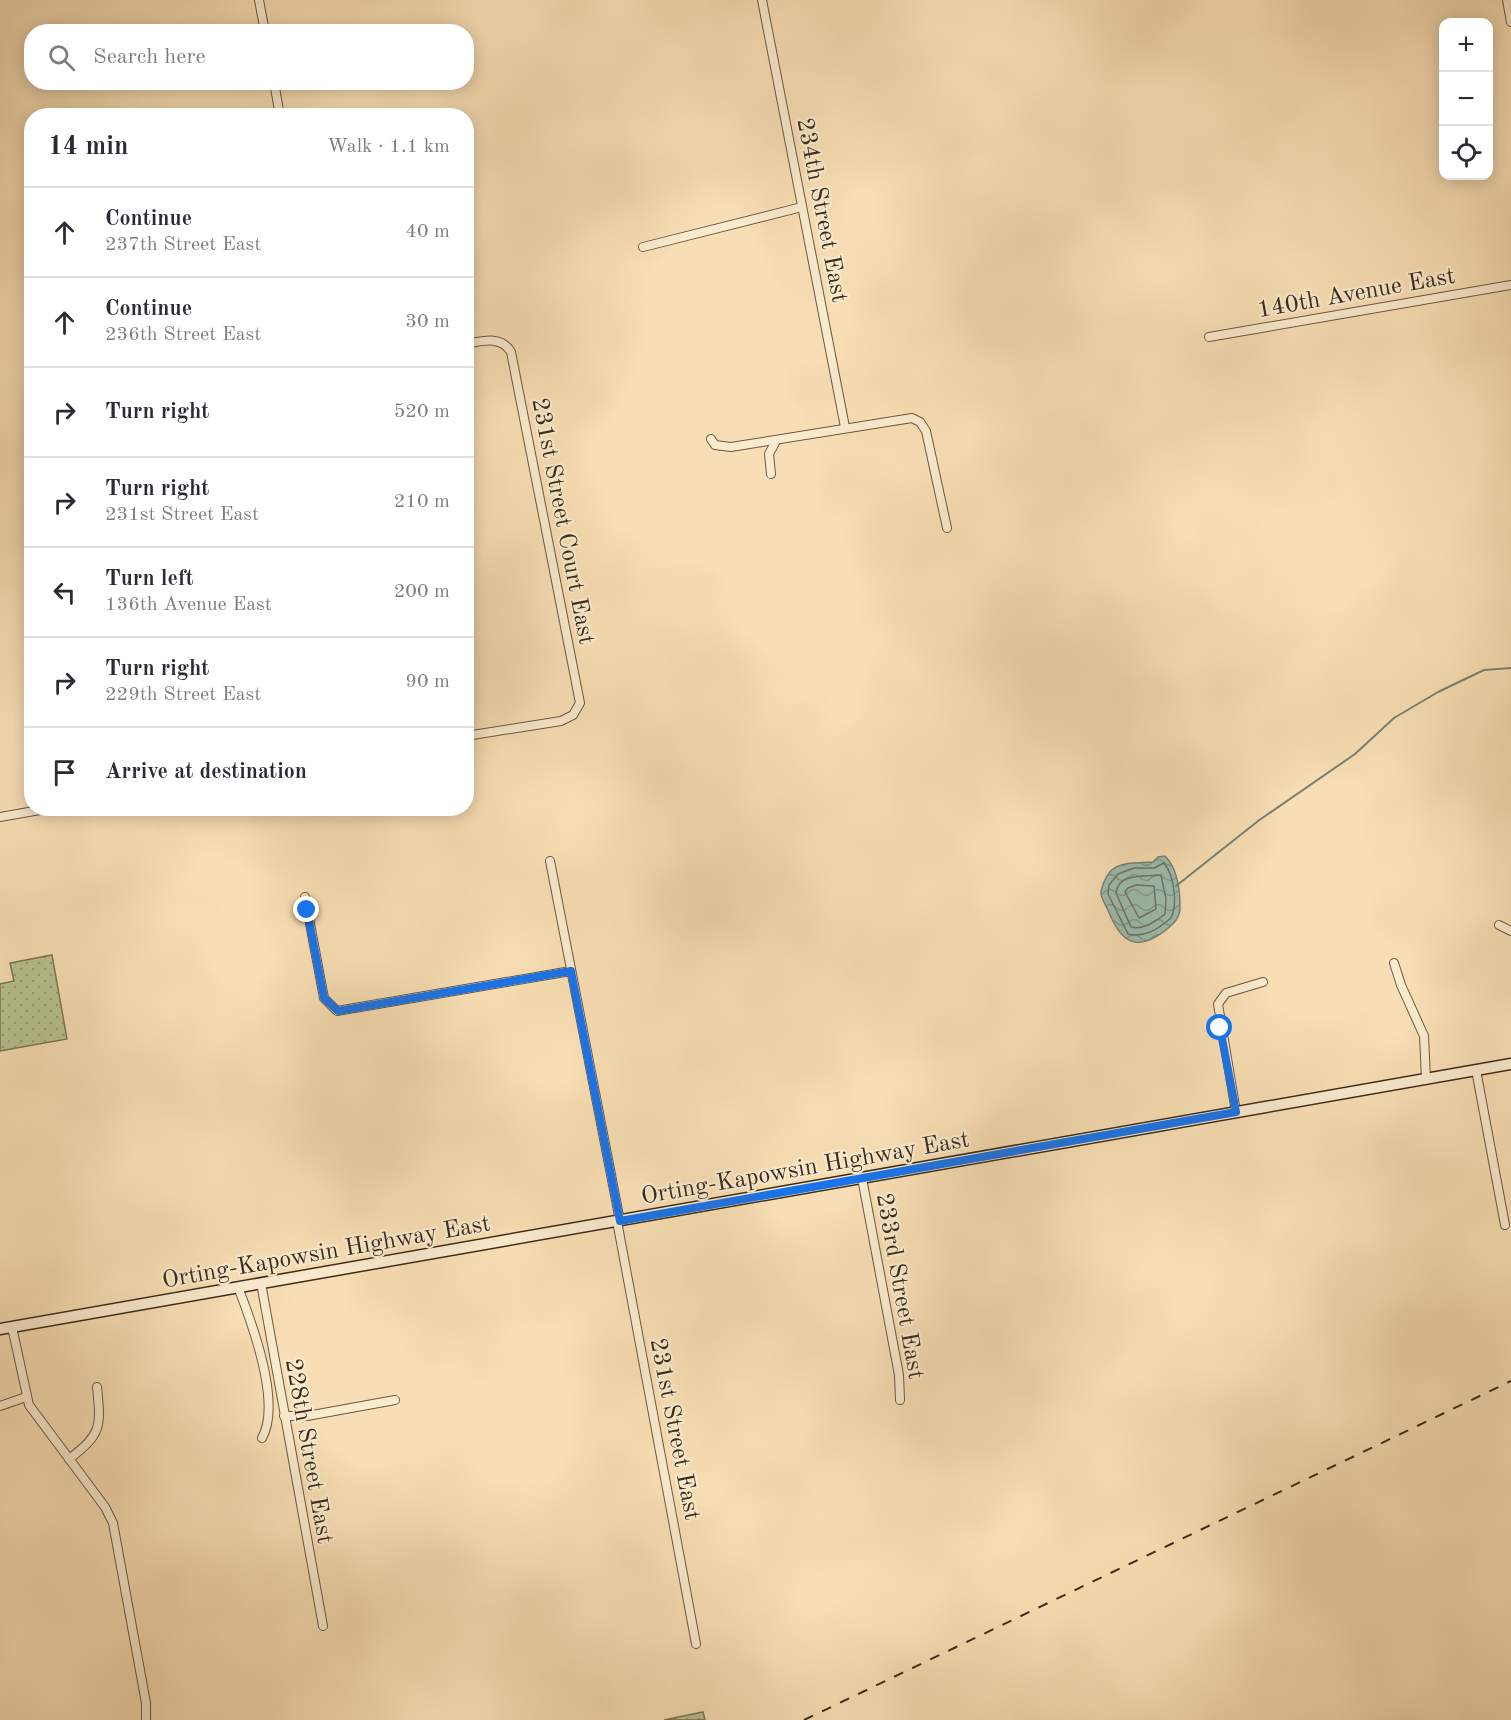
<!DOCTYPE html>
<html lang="en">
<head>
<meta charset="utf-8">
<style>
	body { margin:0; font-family:"Old Standard TT",serif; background:#f2f2f3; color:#2b2b33 }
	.controls { position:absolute; right:18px; top:18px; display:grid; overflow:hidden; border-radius:12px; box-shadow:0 3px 15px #0003 }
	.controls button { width:54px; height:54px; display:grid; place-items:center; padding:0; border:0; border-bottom:2px solid #e1e1e2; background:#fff; color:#2b2b33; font:30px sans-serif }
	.stop { position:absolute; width:18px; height:18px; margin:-14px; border:4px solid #1a73e8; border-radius:50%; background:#fff }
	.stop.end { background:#1a73e8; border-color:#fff; box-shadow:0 2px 6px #0008 }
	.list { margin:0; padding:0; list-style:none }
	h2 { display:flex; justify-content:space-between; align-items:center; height:78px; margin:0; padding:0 24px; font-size:26px }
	h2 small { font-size:20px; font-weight:400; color:#7c7c81 }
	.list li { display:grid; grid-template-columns:39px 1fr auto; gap:18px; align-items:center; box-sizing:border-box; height:90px; padding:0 24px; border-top:2px solid #e1e1e2 }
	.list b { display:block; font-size:22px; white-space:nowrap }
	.list p { margin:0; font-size:20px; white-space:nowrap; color:#7c7c81 }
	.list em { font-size:20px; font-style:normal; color:#7c7c81 }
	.icon { flex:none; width:33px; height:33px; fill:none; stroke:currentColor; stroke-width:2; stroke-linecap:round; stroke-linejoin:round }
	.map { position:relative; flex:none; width:1511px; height:1720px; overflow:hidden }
	.search { position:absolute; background:#fff; box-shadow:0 3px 15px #0003; left:24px; top:24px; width:450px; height:66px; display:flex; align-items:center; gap:15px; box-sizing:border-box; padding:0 21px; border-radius:24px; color:#7c7c81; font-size:22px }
	.panel { position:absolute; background:#fff; box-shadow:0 3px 15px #0003; left:24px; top:108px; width:450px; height:708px; border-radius:24px }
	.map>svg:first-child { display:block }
</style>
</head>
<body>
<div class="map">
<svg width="1511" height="1720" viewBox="0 0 1511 1720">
	<defs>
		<pattern id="green-dots" width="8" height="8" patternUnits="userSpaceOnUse" patternTransform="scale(1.5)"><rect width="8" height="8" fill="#b8c291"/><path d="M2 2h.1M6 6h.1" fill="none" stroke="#979e76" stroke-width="1.8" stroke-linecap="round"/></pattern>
		<pattern id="water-waves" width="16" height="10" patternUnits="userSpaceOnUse" patternTransform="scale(1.5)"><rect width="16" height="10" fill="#9dbcaf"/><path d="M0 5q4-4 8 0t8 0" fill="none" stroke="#81998e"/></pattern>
	</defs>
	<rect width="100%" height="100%" fill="#f8deb4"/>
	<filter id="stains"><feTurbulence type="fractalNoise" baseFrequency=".00333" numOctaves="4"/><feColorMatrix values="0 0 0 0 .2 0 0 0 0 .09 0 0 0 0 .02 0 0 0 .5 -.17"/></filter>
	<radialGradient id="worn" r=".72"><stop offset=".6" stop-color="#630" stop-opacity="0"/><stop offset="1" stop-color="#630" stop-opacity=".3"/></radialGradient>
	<g fill="url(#green-dots)" stroke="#7a7756" stroke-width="1.5">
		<path d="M52,955L67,1039L0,1051V984L14,981L10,963Z"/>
		<path d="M703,1712L705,1720H664Z"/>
	</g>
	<path fill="url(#water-waves)" stroke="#768274" stroke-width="1.5" d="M1165,856C1178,869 1180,889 1180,907C1180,918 1174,923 1166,930C1139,951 1123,945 1110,915C1108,909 1102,900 1101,894C1101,887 1107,873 1113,869C1124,861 1141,863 1153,862L1158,857Z"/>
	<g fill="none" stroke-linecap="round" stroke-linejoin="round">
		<g stroke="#6c7466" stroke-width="1.5">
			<path d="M1164,863C1174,875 1178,904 1171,918C1158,929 1145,938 1128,934L1108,894L1109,885L1118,874L1134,868H1154Z"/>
			<path d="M1161,875L1166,899L1165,914C1155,922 1144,930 1131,927L1116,893C1118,872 1146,877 1161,875Z"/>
			<path d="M1136,885L1154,886L1156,909L1139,918L1125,892L1128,888Z"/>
		</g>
		<path stroke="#768274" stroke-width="2" d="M1176,886L1258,821L1355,754L1394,718L1438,692L1484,670L1511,668"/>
		<g stroke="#6b5842" stroke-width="10">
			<g id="street">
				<path d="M259,0L265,32"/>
				<path d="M762,0L845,427"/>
				<path d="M1507,0L1511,22"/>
				<path d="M274,82L280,116"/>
				<path d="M643,247L802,207"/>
				<path d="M1209,337L1511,285"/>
				<path d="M466,344C482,341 501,335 511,352L580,703L573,715L561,721L466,736"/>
				<path d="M711,439L715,445L731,447L912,418L920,422L926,431L947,528"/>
				<path d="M771,474L769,454L776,441"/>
				<path d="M0,817L51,808"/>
				<path d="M550,861L620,1221"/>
				<path d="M305,897L324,998L337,1011L571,971"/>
				<path d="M1499,925L1511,931"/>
				<path d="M1394,963L1401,985L1424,1036L1426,1079"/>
				<path d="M1476,1070L1505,1225"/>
				<path d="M1236,1112L1218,1004L1226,993L1263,982"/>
				<path d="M862,1178L899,1375L900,1400"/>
				<path d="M617,1221L696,1644"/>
				<path d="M261,1283L323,1626"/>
				<path d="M238,1287C252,1323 282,1403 262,1438"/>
				<path d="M12,1327L29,1405L105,1507L113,1523L146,1703V1720"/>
				<path d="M0,1406L26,1397"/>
				<path d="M284,1416H307L395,1400"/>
				<path d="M69,1459C102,1434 101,1427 97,1387"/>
			</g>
		</g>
		<g stroke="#3c2c1c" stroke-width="13">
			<path id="secondary" d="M0,1329L1511,1064"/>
		</g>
		<use href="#street" stroke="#faeace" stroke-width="8"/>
		<use href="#secondary" stroke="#faeace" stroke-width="10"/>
		<path stroke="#3c2c1c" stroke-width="2" stroke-dasharray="10 10" stroke-linecap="butt" d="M804,1720L1511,1381"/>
	</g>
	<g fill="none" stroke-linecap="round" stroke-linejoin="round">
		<path stroke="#1a73e8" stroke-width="8" d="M307,910L324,998L338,1011L571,971L620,1221L1236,1112L1220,1028"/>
	</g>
	<g text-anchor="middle" stroke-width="4.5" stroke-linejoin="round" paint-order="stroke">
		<g font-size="24" fill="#3c2c1c" stroke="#faeace">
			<text transform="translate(823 210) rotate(79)" y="8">234th Street East</text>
			<text transform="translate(1356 292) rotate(-10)" y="8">140th Avenue East</text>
			<text transform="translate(564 521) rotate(79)" y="8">231st Street Court East</text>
			<text transform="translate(805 1167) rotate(-10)" y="8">Orting-Kapowsin Highway East</text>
			<text transform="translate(326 1251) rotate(-10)" y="8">Orting-Kapowsin Highway East</text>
			<text transform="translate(901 1286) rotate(80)" y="8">233rd Street East</text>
			<text transform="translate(676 1429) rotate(79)" y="8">231st Street East</text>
			<text transform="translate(310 1451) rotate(80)" y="8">228th Street East</text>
		</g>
	</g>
	<rect width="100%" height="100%" filter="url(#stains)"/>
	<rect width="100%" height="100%" fill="url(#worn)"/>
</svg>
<div class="controls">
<button>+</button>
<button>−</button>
<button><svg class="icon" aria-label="locate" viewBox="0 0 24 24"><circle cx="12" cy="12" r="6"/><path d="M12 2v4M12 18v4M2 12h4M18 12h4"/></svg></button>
</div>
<div class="stop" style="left:1220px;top:1028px"></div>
<div class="stop end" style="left:307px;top:910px"></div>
<div class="search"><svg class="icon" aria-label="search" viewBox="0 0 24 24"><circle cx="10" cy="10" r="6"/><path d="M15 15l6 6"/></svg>Search here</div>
<section class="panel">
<h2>14 min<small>Walk · 1.1 km</small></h2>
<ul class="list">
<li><svg class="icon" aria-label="ahead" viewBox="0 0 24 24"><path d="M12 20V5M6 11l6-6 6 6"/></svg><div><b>Continue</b><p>237th Street East</p></div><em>40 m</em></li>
<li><svg class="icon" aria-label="ahead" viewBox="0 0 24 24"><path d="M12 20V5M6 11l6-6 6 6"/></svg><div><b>Continue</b><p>236th Street East</p></div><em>30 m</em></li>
<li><svg class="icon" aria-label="right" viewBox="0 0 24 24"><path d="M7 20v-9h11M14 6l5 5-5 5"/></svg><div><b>Turn right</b></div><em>520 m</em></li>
<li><svg class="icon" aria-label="right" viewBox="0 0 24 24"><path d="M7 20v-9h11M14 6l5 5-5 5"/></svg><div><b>Turn right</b><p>231st Street East</p></div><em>210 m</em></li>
<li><svg class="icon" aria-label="left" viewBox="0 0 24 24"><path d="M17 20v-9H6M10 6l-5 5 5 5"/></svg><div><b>Turn left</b><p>136th Avenue East</p></div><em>200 m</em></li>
<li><svg class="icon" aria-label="right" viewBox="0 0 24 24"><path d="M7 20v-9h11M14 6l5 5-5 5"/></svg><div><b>Turn right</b><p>229th Street East</p></div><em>90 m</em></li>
<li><svg class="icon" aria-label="arrive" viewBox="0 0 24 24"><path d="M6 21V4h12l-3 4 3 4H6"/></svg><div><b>Arrive at destination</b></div></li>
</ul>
</section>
</div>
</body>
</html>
